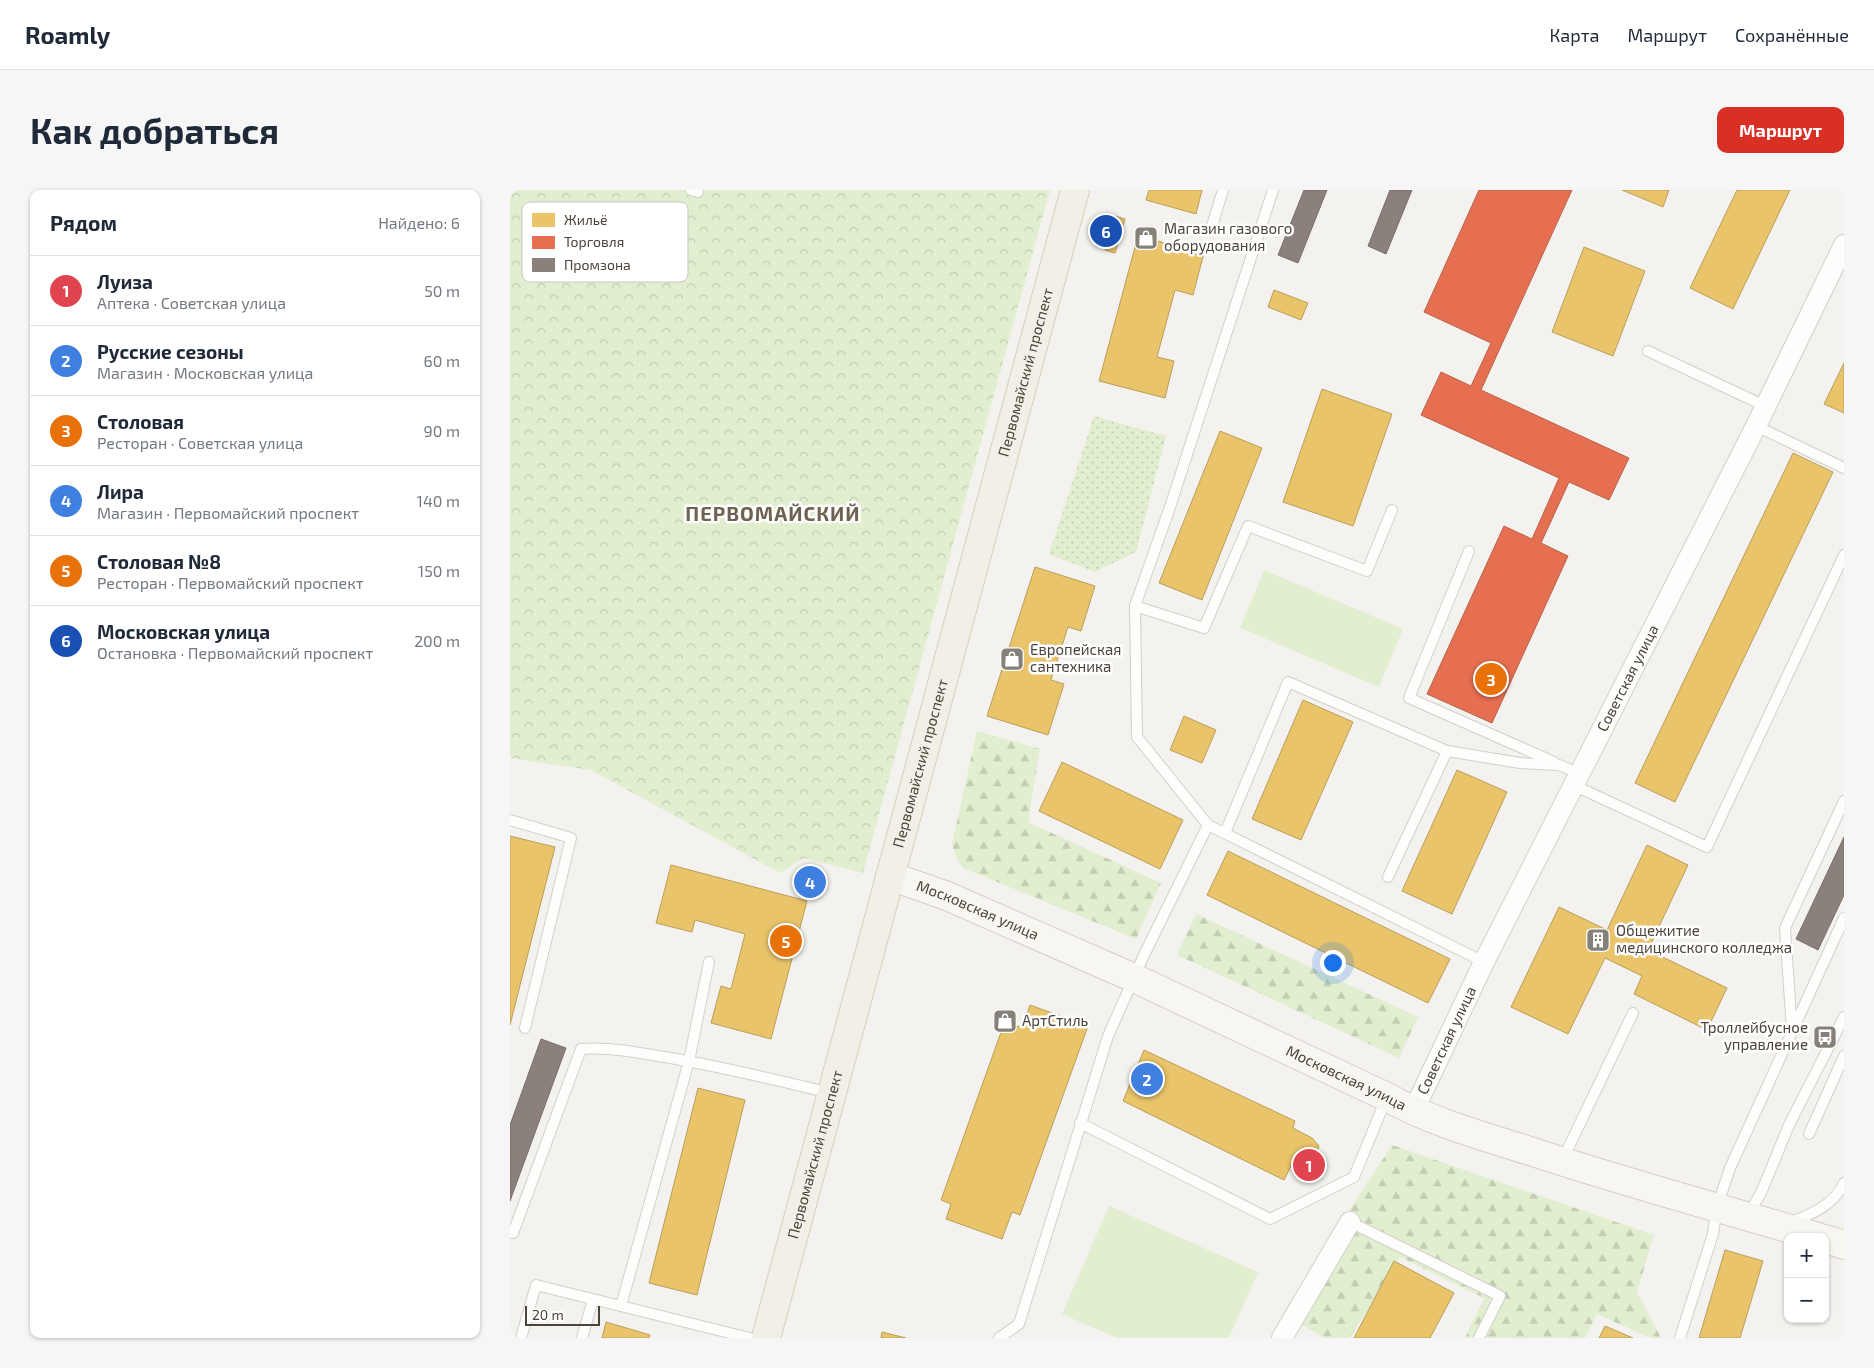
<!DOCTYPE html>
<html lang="ru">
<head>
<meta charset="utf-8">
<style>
	body { margin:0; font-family:"Exo 2",sans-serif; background:#f6f6f7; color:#1f2937 }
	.controls { position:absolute; right:15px; bottom:15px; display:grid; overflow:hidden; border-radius:10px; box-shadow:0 1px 4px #0004 }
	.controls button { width:45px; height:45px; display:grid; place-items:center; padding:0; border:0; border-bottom:1px solid #e0e1e3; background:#fff; color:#1f2937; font:25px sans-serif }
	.scale { position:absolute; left:15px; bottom:12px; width:75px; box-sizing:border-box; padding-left:5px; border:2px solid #4b4439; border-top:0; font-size:14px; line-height:18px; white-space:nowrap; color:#4b4439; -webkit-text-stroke:4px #fff; paint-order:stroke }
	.you { position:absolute; left:822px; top:772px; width:18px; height:18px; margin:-12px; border:4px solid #fff; border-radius:50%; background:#1a73e8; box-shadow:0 0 0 8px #1a73e833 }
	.badge { display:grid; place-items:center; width:32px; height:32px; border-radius:50%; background:#d93025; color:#fff; font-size:16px; font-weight:700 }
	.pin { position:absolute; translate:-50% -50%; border:2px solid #fff; box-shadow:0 1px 5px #0006 }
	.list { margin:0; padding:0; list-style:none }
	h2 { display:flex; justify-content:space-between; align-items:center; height:65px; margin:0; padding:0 20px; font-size:21px }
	h2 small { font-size:16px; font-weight:400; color:#747a83 }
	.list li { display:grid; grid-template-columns:32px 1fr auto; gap:15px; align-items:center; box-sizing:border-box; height:70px; padding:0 20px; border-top:1px solid #e0e1e3 }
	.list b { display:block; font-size:19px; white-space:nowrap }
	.list p { margin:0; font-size:16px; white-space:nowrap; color:#747a83 }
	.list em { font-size:16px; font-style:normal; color:#747a83 }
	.map { position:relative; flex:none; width:1334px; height:1148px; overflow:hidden; border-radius:10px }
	header { display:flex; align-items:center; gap:30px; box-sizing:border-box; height:70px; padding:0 25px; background:#fff; border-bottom:1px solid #e0e1e3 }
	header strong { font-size:24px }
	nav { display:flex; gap:28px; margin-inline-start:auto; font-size:18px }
	.intro { display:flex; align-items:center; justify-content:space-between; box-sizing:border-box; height:120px; padding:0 30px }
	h1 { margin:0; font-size:35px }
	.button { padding:12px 22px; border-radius:10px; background:#d93025; color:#fff; font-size:18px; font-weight:700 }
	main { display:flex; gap:30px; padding:0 30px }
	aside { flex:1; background:#fff; border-radius:10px; box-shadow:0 1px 4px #0004 }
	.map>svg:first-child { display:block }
</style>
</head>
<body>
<header>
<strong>Roamly</strong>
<nav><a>Карта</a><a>Маршрут</a><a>Сохранённые</a></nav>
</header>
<div class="intro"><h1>Как добраться</h1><a class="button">Маршрут</a></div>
<main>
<aside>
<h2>Рядом<small>Найдено: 6</small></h2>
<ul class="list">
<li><span class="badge" style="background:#e0444e">1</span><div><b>Луиза</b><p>Аптека · Советская улица</p></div><em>50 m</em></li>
<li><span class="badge" style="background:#3f7fe0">2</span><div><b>Русские сезоны</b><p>Магазин · Московская улица</p></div><em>60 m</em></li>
<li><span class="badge" style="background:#e8710a">3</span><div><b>Столовая</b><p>Ресторан · Советская улица</p></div><em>90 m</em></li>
<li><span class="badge" style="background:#3f7fe0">4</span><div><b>Лира</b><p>Магазин · Первомайский проспект</p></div><em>140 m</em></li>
<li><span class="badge" style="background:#e8710a">5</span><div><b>Столовая №8</b><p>Ресторан · Первомайский проспект</p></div><em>150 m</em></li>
<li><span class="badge" style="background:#1a4fb4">6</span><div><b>Московская улица</b><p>Остановка · Первомайский проспект</p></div><em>200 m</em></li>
</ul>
</aside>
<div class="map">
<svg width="1334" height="1148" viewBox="0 0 1334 1148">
	<defs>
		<pattern id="grass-dots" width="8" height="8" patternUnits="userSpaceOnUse" patternTransform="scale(1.25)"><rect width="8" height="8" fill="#e1eecf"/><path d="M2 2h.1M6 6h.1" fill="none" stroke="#c3cdb2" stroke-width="1.8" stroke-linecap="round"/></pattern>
		<pattern id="forest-firs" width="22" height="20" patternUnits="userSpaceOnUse" patternTransform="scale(1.25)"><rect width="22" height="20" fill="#e1eecf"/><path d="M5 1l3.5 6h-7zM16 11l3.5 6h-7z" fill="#c3cdb2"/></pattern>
		<pattern id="park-crowns" width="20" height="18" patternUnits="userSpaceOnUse" patternTransform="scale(1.25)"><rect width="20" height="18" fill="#e1eecf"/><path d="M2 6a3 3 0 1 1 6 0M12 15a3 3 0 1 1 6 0" fill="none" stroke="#c3cdb2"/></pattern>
	</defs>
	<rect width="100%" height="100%" fill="#f4f2ee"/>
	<path fill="url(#grass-dots)" d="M584,226L656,246L626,362L585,382L539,364Z"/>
	<g fill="url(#forest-firs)">
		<path d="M467,541L530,559L518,632L651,693L626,749L453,678L446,668L442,654Z"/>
		<path d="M686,724L908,827L889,868L667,765Z"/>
		<path d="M882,955L1144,1045L1127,1102L1151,1148H1141L1087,1124L1075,1148H955L974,1108L890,1067L840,1148H814L773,1123Z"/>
	</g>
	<path fill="url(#park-crowns)" d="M0,0H540L353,683L293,668L270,683L81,580L0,568Z"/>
	<g fill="#e1eecf">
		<path d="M754,380L893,439L869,497L730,438Z"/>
		<path d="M599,1016L748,1082L719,1148H607L552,1124Z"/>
	</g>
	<g fill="#e9c46a" stroke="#ba9e5b">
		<path d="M639,0H692L686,24L636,10Z"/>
		<path d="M1112,0H1159L1153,17Z"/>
		<path d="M1227,0H1280L1223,119L1180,98Z"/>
		<path d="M605,26L615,29L605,63L595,60Z"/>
		<path d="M628,46L694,63L683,105L665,100L647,167L664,171L655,208L589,191Z"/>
		<path d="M1074,57L1135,81L1103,166L1042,142Z"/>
		<path d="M764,100L798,113L791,130L758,117Z"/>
		<path d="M1334,173V223L1314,214Z"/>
		<path d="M812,199L882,224L843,336L773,312Z"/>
		<path d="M710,241L752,258L692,410L649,393Z"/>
		<path d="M1283,263L1323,282L1165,612L1125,593Z"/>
		<path d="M525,377L585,396L571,441L558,437L541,490L554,494L538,545L477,526Z"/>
		<path d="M793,510L843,532L791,650L742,629Z"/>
		<path d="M674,526L706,540L692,573L660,560Z"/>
		<path d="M552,572L673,630L650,679L529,621Z"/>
		<path d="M947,580L997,602L942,724L892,701Z"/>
		<path d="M0,646L45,657L0,835Z"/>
		<path d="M1137,655L1178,675L1138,760L1217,798L1197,840L1124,804L1132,786L1095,768L1058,844L1001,817L1049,717L1097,740Z"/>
		<path d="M718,661L940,769L918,813L697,705Z"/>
		<path d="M161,675L297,711L261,849L201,833L211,796L221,799L235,744L185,730L182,742L146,733Z"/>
		<path d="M520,815L578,836L510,1025L502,1022L492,1049L436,1029L441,1014L431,1010L495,831L512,838Z"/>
		<path d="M634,860L785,931L783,938L802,948L809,956L805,966L796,968L787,964L774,990L613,911Z"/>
		<path d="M188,898L235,910L187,1105L139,1093Z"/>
		<path d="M1215,1060L1253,1071L1230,1148H1189Z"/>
		<path d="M884,1071L944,1103L920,1148H844Z"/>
		<path d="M96,1132L140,1145L139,1148H92Z"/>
		<path d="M1095,1136L1123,1148H1089Z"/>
		<path d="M372,1142L396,1148H371Z"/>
	</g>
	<path fill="#e76f51" stroke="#b8624a" d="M969,0H1062L971,200L1119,268L1099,310L1059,292L1031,353L1058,366L982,533L917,504L994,336L1022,349L1049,288L911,225L931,182L961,196L981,153L914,122Z"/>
	<g fill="#8a817c" stroke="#776f68">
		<path d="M794,0H817L788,73L768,65Z"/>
		<path d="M880,0H902L876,64L858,56Z"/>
		<path d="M1334,647V705L1308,760L1286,749Z"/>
		<path d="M31,849L56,858L0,1011V935Z"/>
	</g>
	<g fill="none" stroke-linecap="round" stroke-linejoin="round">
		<g stroke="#d2d0cb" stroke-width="12">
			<g id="lane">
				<path d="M181,0L188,2"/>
				<path d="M701,39L713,0"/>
				<path d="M1138,161L1255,216"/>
				<path d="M1246,236L1334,278"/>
				<path d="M959,361L899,508L1044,572"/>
				<path d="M625,416L694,438L738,336L857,381L882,320"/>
				<path d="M1063,595L1197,657L1334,365"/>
				<path d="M0,630L61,648L15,838"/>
				<path d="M698,635L974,772"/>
				<path d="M715,643L778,492L937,561L1010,573L1049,575L1069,583"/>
				<path d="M878,687L937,561"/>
				<path d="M1282,840L1275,738L1334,611"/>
				<path d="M570,933L760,1029L844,987L876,909"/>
				<path d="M1299,944L1334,866"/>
				<path d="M1052,971L1123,823"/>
				<path d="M1237,1026L1251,1003L1279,935L1334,827"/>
				<path d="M840,1032L990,1106L969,1148"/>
				<path d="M1280,1033C1303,1023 1323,1016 1334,993"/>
				<path d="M3,1043L71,859C99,857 126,862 154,867C210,876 266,890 321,903"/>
				<path d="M111,1116L179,871L199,772"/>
				<path d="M11,1148L26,1095L240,1148"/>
				<path d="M72,1148L83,1110"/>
				<path d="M489,1148L509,1134L598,846L634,765L698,635L627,547L625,416L659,320L763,0"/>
				<path d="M1170,1148L1203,1044L1207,1017L1220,978L1334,728"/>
			</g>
		</g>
		<g stroke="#d2d0cb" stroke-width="22">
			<g id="street">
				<path id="s1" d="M903,922L974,772L1246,236L1334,55"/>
				<path d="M772,1148L840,1032"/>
			</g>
		</g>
		<g stroke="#d3cfc5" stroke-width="30">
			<g id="secondary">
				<path id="s2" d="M380,686L437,706L624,788L877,907C923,933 973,946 1023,962C1117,993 1213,1019 1308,1047"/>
				<path d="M1315,1049L1334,1055"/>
			</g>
		</g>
		<g stroke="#d6cebb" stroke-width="30">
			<g id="primary">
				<path id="s3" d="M256,1148L565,0"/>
			</g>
		</g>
		<use href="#lane" stroke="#fdfdfc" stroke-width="10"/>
		<use href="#street" stroke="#fdfdfc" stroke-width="20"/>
		<use href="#secondary" stroke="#f7f6f1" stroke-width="28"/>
		<use href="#primary" stroke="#f2efe6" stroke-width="28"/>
	</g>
	<defs>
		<g id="shop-square" transform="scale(1.25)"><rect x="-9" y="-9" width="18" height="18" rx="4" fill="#868178" stroke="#fff"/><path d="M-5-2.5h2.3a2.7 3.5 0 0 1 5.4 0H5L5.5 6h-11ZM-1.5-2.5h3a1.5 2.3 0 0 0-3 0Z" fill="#fff"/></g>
		<g id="building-square" transform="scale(1.25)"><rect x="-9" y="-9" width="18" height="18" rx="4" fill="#868178" stroke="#fff"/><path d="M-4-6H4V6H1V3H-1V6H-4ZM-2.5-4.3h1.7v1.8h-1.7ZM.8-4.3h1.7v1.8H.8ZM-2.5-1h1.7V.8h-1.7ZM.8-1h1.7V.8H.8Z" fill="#fff"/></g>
		<g id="bus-square" transform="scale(1.25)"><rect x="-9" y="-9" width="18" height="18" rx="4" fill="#868178" stroke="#fff"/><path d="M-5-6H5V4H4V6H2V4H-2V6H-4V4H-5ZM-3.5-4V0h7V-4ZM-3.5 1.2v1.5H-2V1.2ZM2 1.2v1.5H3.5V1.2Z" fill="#fff"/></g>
	</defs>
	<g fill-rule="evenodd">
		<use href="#shop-square" x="636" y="48"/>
		<use href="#shop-square" x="502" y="469"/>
		<use href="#building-square" x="1088" y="750"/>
		<use href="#shop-square" x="495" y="831"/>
		<use href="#bus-square" x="1315" y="847"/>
	</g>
	<g text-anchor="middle" stroke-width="5" stroke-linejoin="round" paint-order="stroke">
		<g font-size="15" fill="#4b4439" stroke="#fff" text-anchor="start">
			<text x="654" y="44">Магазин газового<tspan x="654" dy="17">оборудования</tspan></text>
			<text x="520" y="465">Европейская<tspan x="520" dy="17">сантехника</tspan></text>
			<text x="1106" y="746">Общежитие<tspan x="1106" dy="17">медицинского колледжа</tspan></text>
			<text x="512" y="836">АртСтиль</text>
			<text x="1298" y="843" text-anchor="end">Троллейбусное<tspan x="1298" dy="17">управление</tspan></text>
		</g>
		<g font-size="15" fill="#4b4439" stroke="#fff">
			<text dy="5" stroke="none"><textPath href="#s3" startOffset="1000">Первомайский проспект</textPath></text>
			<text dy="5" stroke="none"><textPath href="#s1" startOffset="484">Советская улица</textPath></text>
			<text dy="5" stroke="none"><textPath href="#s3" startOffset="595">Первомайский проспект</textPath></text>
			<text dy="5" stroke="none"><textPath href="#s2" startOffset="94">Московская улица</textPath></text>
			<text dy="5" stroke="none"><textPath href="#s1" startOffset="79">Советская улица</textPath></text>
			<text dy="5" stroke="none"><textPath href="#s2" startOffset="499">Московская улица</textPath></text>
			<text dy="5" stroke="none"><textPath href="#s3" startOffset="190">Первомайский проспект</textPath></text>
		</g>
		<g font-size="20" font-weight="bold" letter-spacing="1" fill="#6e6250" stroke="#fff">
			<text x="263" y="331">ПЕРВОМАЙСКИЙ</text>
		</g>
	</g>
	<rect x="12" y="12" width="166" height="80" rx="8" fill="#fff" stroke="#c9c7c4" stroke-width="1"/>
	<rect x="22" y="23" width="23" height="14" fill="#e9c46a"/>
	<rect x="22" y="46" width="23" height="13" fill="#e76f51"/>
	<rect x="22" y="68" width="23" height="14" fill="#8a817c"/>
	<g font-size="14" fill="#4b4439">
		<text x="54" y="35">Жильё</text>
		<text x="54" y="57">Торговля</text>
		<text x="54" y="80">Промзона</text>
	</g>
</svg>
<div class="controls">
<button>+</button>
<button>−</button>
</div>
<div class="scale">20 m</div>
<div class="you"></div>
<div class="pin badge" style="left:799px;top:975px;background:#e0444e">1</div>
<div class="pin badge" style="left:637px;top:889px;background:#3f7fe0">2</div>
<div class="pin badge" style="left:981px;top:489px;background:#e8710a">3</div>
<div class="pin badge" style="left:300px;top:692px;background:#3f7fe0">4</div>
<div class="pin badge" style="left:276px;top:751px;background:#e8710a">5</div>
<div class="pin badge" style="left:596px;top:41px;background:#1a4fb4">6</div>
</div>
</main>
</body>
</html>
